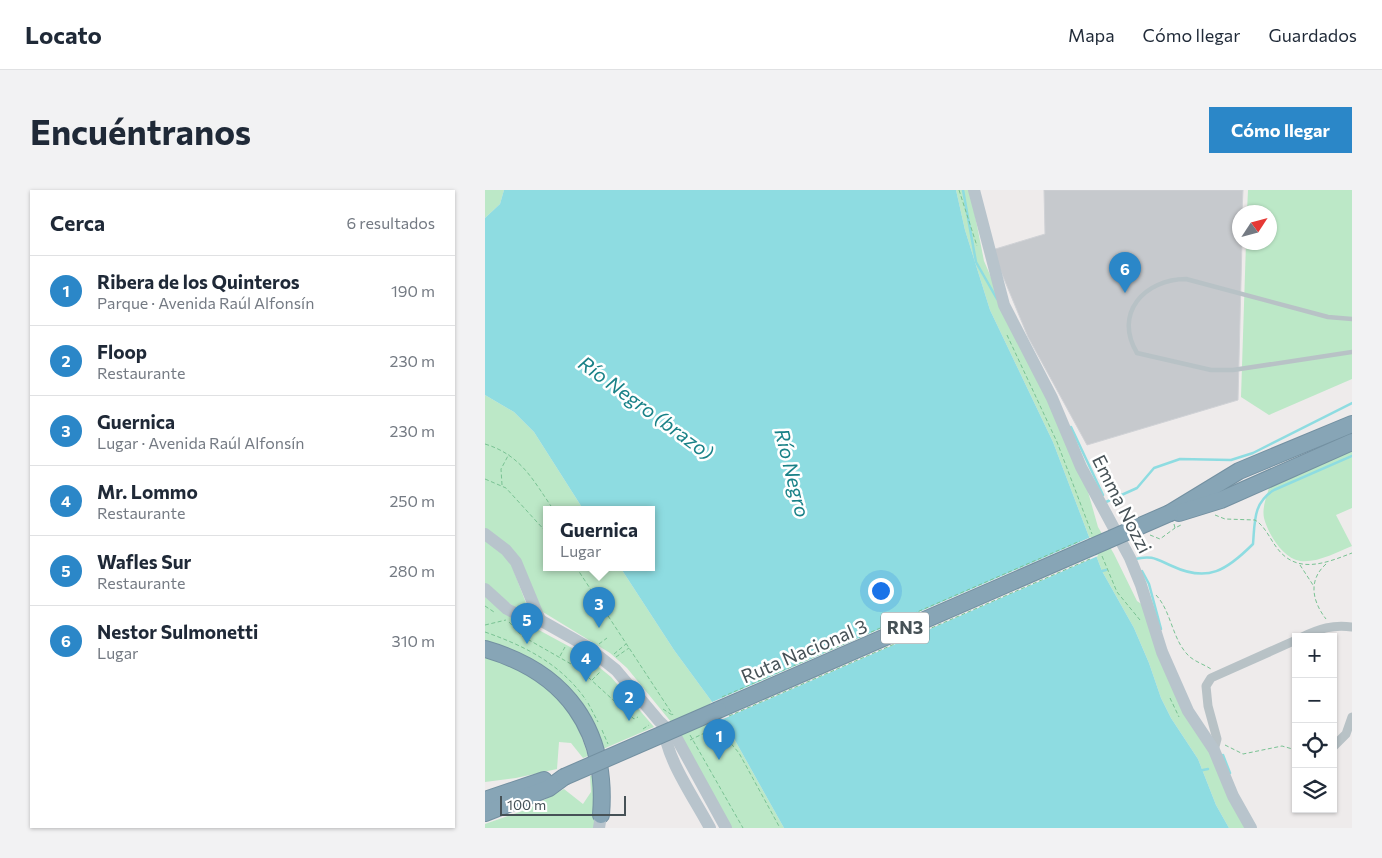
<!DOCTYPE html>
<html lang="es">
<head>
<meta charset="utf-8">
<style>
	body { margin:0; font-family:Commissioner,sans-serif; background:#f2f2f3; color:#1f2937 }
	.controls { position:absolute; right:15px; bottom:15px; display:grid; overflow:hidden; border-radius:0px; box-shadow:0 1px 4px #0004 }
	.controls button { width:45px; height:45px; display:grid; place-items:center; padding:0; border:0; border-bottom:1px solid #e0e1e3; background:#fff; color:#1f2937; font:25px sans-serif }
	.compass { position:absolute; left:747px; top:15px; width:45px; height:45px; border-radius:50%; background:#fff; box-shadow:0 1px 4px #0004; rotate:54deg }
	.scale { position:absolute; left:15px; bottom:12px; width:126px; box-sizing:border-box; padding-left:5px; border:2px solid #465156; border-top:0; font-size:14px; line-height:18px; white-space:nowrap; color:#465156; -webkit-text-stroke:4px #fff; paint-order:stroke }
	.you { position:absolute; left:395px; top:400px; width:18px; height:18px; margin:-12px; border:4px solid #fff; border-radius:50%; background:#1a73e8; box-shadow:0 0 0 8px #1a73e833 }
	.badge { display:grid; place-items:center; width:32px; height:32px; border-radius:50%; background:#2b87c8; color:#fff; font-size:16px; font-weight:700 }
	.pin { position:absolute; translate:-50% -41px; filter:drop-shadow(0 1px 2px #0008) }
	.pin::after { content:''; position:absolute; top:26px; width:18px; height:15px; background:inherit; clip-path:polygon(0 0,100% 0,50% 100%) }
	.popup { position:absolute; left:58px; top:316px; width:112px; height:65px; box-sizing:border-box; display:grid; place-content:center; border-radius:0px; background:#fff; filter:drop-shadow(0 1px 4px #0005); font-size:16px; white-space:nowrap; color:#747a83 }
	.popup b { font-size:19px; color:#1f2937 }
	.popup::after { content:''; position:absolute; left:50%; top:100%; margin-left:-10px; border:10px solid transparent; border-top-color:#fff }
	.list { margin:0; padding:0; list-style:none }
	h2 { display:flex; justify-content:space-between; align-items:center; height:65px; margin:0; padding:0 20px; font-size:21px }
	h2 small { font-size:16px; font-weight:400; color:#747a83 }
	.list li { display:grid; grid-template-columns:32px 1fr auto; gap:15px; align-items:center; box-sizing:border-box; height:70px; padding:0 20px; border-top:1px solid #e0e1e3 }
	.list b { display:block; font-size:19px; white-space:nowrap }
	.list p { margin:0; font-size:16px; white-space:nowrap; color:#747a83 }
	.list em { font-size:16px; font-style:normal; color:#747a83 }
	.icon { flex:none; width:28px; height:28px; fill:none; stroke:currentColor; stroke-width:2; stroke-linecap:round; stroke-linejoin:round }
	.map { position:relative; flex:none; width:867px; height:638px; overflow:hidden; border-radius:0px }
	header { display:flex; align-items:center; gap:30px; box-sizing:border-box; height:70px; padding:0 25px; background:#fff; border-bottom:1px solid #e0e1e3 }
	header strong { font-size:24px }
	nav { display:flex; gap:28px; margin-inline-start:auto; font-size:18px }
	.intro { display:flex; align-items:center; justify-content:space-between; box-sizing:border-box; height:120px; padding:0 30px }
	h1 { margin:0; font-size:35px }
	.button { padding:12px 22px; border-radius:0px; background:#2b87c8; color:#fff; font-size:18px; font-weight:700 }
	main { display:flex; gap:30px; padding:0 30px }
	aside { flex:1; background:#fff; border-radius:0px; box-shadow:0 1px 4px #0004 }
	.map>svg:first-child { display:block }
</style>
</head>
<body>
<header>
<strong>Locato</strong>
<nav><a>Mapa</a><a>Cómo llegar</a><a>Guardados</a></nav>
</header>
<div class="intro"><h1>Encuéntranos</h1><a class="button">Cómo llegar</a></div>
<main>
<aside>
<h2>Cerca<small>6 resultados</small></h2>
<ul class="list">
<li><span class="badge">1</span><div><b>Ribera de los Quinteros</b><p>Parque · Avenida Raúl Alfonsín</p></div><em>190 m</em></li>
<li><span class="badge">2</span><div><b>Floop</b><p>Restaurante</p></div><em>230 m</em></li>
<li><span class="badge">3</span><div><b>Guernica</b><p>Lugar · Avenida Raúl Alfonsín</p></div><em>230 m</em></li>
<li><span class="badge">4</span><div><b>Mr. Lommo</b><p>Restaurante</p></div><em>250 m</em></li>
<li><span class="badge">5</span><div><b>Wafles Sur</b><p>Restaurante</p></div><em>280 m</em></li>
<li><span class="badge">6</span><div><b>Nestor Sulmonetti</b><p>Lugar</p></div><em>310 m</em></li>
</ul>
</aside>
<div class="map">
<svg width="867" height="638" viewBox="0 0 867 638">
	<rect width="100%" height="100%" fill="#eeebeb"/>
	<g fill="#bce8c7">
		<path d="M0,0H19L15,14L0,28Z"/>
		<path d="M471,0H485L499,71L539,163L596,277L613,337L629,364L652,411L661,417L761,638H744L731,615L713,569L686,528L676,508L664,473L649,438L617,381L568,252L505,120L480,40Z"/>
		<path d="M763,0H867V189L784,225L756,207L761,53L784,52V22H762Z"/>
		<path d="M0,205L29,222L49,242L98,319H62V377H135L189,460L233,520L299,638H246L191,538L142,478L125,463L58,422L0,339Z"/>
		<path d="M867,261V318L851,325L867,356C852,362 833,373 815,371C798,368 783,344 779,328C777,318 781,308 784,298Z"/>
		<path d="M0,349L25,371L41,413L38,418L33,420L0,394Z"/>
		<path d="M0,404L28,426L98,464L126,487L169,537L118,559L102,525L0,453Z"/>
		<path d="M0,464C16,472 35,477 50,487C79,504 94,535 103,566L98,568L86,553L74,552L72,579L31,588L0,592Z"/>
		<path d="M109,585V638H0V634L43,619L79,599L98,614L106,602L105,586Z"/>
	</g>
	<path fill="#8edce1" d="M19,0H471L480,40L505,120L568,252L617,381L649,438L664,473L676,508L686,528L713,569L731,615L744,638H299L233,520L189,460L135,377H166V319H98L49,242L29,222L0,205V28L15,14Z"/>
	<path fill="#eeebeb" d="M606,347L613,366L236,530L225,513Z"/>
	<g fill="none" stroke-linecap="round" stroke-linejoin="round">
		<g stroke="#8edce1" stroke-width="2.5">
			<path d="M478,0L491,72L512,109"/>
			<path d="M586,237L618,305"/>
			<path d="M621,312L652,298L669,278L695,269L746,270L768,263L867,213"/>
			<path d="M650,369C667,365 671,369 687,376C723,393 742,380 768,354C770,331 768,313 789,300L867,266"/>
			<path d="M617,381L621,380"/>
			<path d="M657,381L664,394L676,439"/>
			<path d="M738,565L745,583"/>
			<path d="M718,580L723,579"/>
		</g>
	</g>
	<path fill="#c6c9cd" stroke="#d0d2d6" d="M559,0H758L757,22H754V52H757L753,210L602,255L543,147L507,60L560,44Z"/>
	<g fill="none" stroke-linecap="round" stroke-linejoin="round">
		<g stroke="#7390a1" stroke-width="18">
			<g id="highway">
				<path d="M685,323L754,281L867,234"/>
				<path d="M694,323L736,310L867,252"/>
				<path d="M0,459C81,482 123,540 116,625"/>
				<path d="M233,520L607,357"/>
				<path d="M0,610L59,590"/>
				<path d="M0,623L64,598L79,587"/>
			</g>
		</g>
		<g stroke="#79c293" stroke-width="1" stroke-dasharray="4 2.5" stroke-linecap="butt">
			<path d="M474,0L492,56"/>
			<path d="M522,145L572,252L607,344"/>
			<path d="M0,254C36,265 48,290 68,319"/>
			<path d="M0,289L21,298L62,343"/>
			<path d="M17,295L16,279L24,264"/>
			<path d="M730,325L740,329L770,330C780,336 785,349 792,358C812,385 841,373 867,363"/>
			<path d="M689,334L690,338L696,335"/>
			<path d="M665,345L675,349L690,338"/>
			<path d="M617,366L632,402L655,430"/>
			<path d="M841,374C823,390 827,411 841,429"/>
			<path d="M815,375L828,395"/>
			<path d="M91,377L188,525"/>
			<path d="M671,405C687,422 687,451 705,467C711,472 720,475 726,479"/>
			<path d="M0,416L9,422"/>
			<path d="M24,432L37,446L93,478L149,529L153,527"/>
			<path d="M0,435L21,430"/>
			<path d="M0,442C40,456 76,474 101,510"/>
			<path d="M114,454L122,448"/>
			<path d="M129,464L141,454"/>
			<path d="M75,466L80,457"/>
			<path d="M131,467L144,458"/>
			<path d="M107,490L115,482"/>
			<path d="M685,508L694,527"/>
			<path d="M103,513L113,532"/>
			<path d="M178,519L187,525"/>
			<path d="M158,539L164,535"/>
			<path d="M117,540L123,554"/>
			<path d="M205,545L258,638"/>
			<path d="M205,550L232,537L254,563L295,638"/>
			<path d="M740,555L758,564L797,556L811,560"/>
		</g>
		<path stroke="#b8c2c6" stroke-width="4.5" d="M867,129L843,127L701,89C660,89 628,123 652,163L726,180H748L867,162"/>
		<g stroke="#b8c2c6" stroke-width="9">
			<path d="M817,447C834,439 848,434 867,437"/>
			<path d="M848,557L861,544L867,527"/>
			<path d="M729,560L732,549L723,516L721,496L726,488L811,450"/>
		</g>
		<g stroke="#b8c4cc" stroke-width="12">
			<path d="M489,0L519,115L567,208L596,277L645,368L656,395L677,462L703,521L729,560L748,606L766,638"/>
			<path d="M0,344L21,360L31,372L55,430"/>
			<path d="M0,399L22,419L36,426L55,430L101,456L131,480L174,531L191,547L241,638"/>
			<path d="M179,536C180,568 210,609 225,638"/>
			<path d="M114,638L116,625"/>
		</g>
		<use href="#highway" stroke="#87a5b6" stroke-width="16"/>
		<g stroke="#7390a1" stroke-width="18" stroke-linecap="butt">
			<g id="highway-bridge">
				<path d="M607,357L685,323"/>
				<path d="M79,587L233,520"/>
			</g>
		</g>
		<g stroke="#79c293" stroke-width="1" stroke-dasharray="4 2.5" stroke-linecap="butt">
			<path d="M237,507L595,351"/>
			<path d="M244,526L605,369"/>
		</g>
		<use href="#highway-bridge" stroke="#87a5b6" stroke-width="16"/>
	</g>
	<g text-anchor="middle" stroke-width="5" stroke-linejoin="round" paint-order="stroke">
		<rect fill="#fff" stroke="#7e8589" stroke-width="1" x="396" y="422.5" width="48" height="31" rx="4"/>
		<g font-size="18" font-weight="bold" fill="#465156">
			<text x="420" y="444">RN3</text>
		</g>
		<g font-size="19" fill="#465156" stroke="#fff">
			<text transform="translate(637 314) rotate(63)" y="7">Emma Nozzi</text>
			<text transform="translate(319 461) rotate(-23)" y="7">Ruta Nacional 3</text>
		</g>
		<g font-size="20" font-style="italic" fill="#198187" stroke="#fff">
			<text transform="translate(161 218) rotate(36)" y="7">Río Negro (brazo)</text>
			<text transform="translate(307 283) rotate(76)" y="7">Río Negro</text>
		</g>
	</g>
</svg>
<div class="controls">
<button>+</button>
<button>−</button>
<button><svg class="icon" aria-label="locate" viewBox="0 0 24 24"><circle cx="12" cy="12" r="6"/><path d="M12 2v4M12 18v4M2 12h4M18 12h4"/></svg></button>
<button><svg class="icon" aria-label="layers" viewBox="0 0 24 24"><path d="M12 4l9 5-9 5-9-5zM3 14l9 5 9-5"/></svg></button>
</div>
<svg class="compass" viewBox="-18 -18 36 36"><path d="M0-13l5 13h-10z" fill="#e53935"/><path d="M0 13l5-13h-10z" fill="#747a83"/></svg>
<div class="scale">100 m</div>
<div class="you"></div>
<div class="pin badge" style="left:234px;top:570px">1</div>
<div class="pin badge" style="left:144px;top:531px">2</div>
<div class="pin badge" style="left:114px;top:438px">3</div>
<div class="popup"><b>Guernica</b>Lugar</div>
<div class="pin badge" style="left:101px;top:492px">4</div>
<div class="pin badge" style="left:42px;top:454px">5</div>
<div class="pin badge" style="left:640px;top:103px">6</div>
</div>
</main>
</body>
</html>
